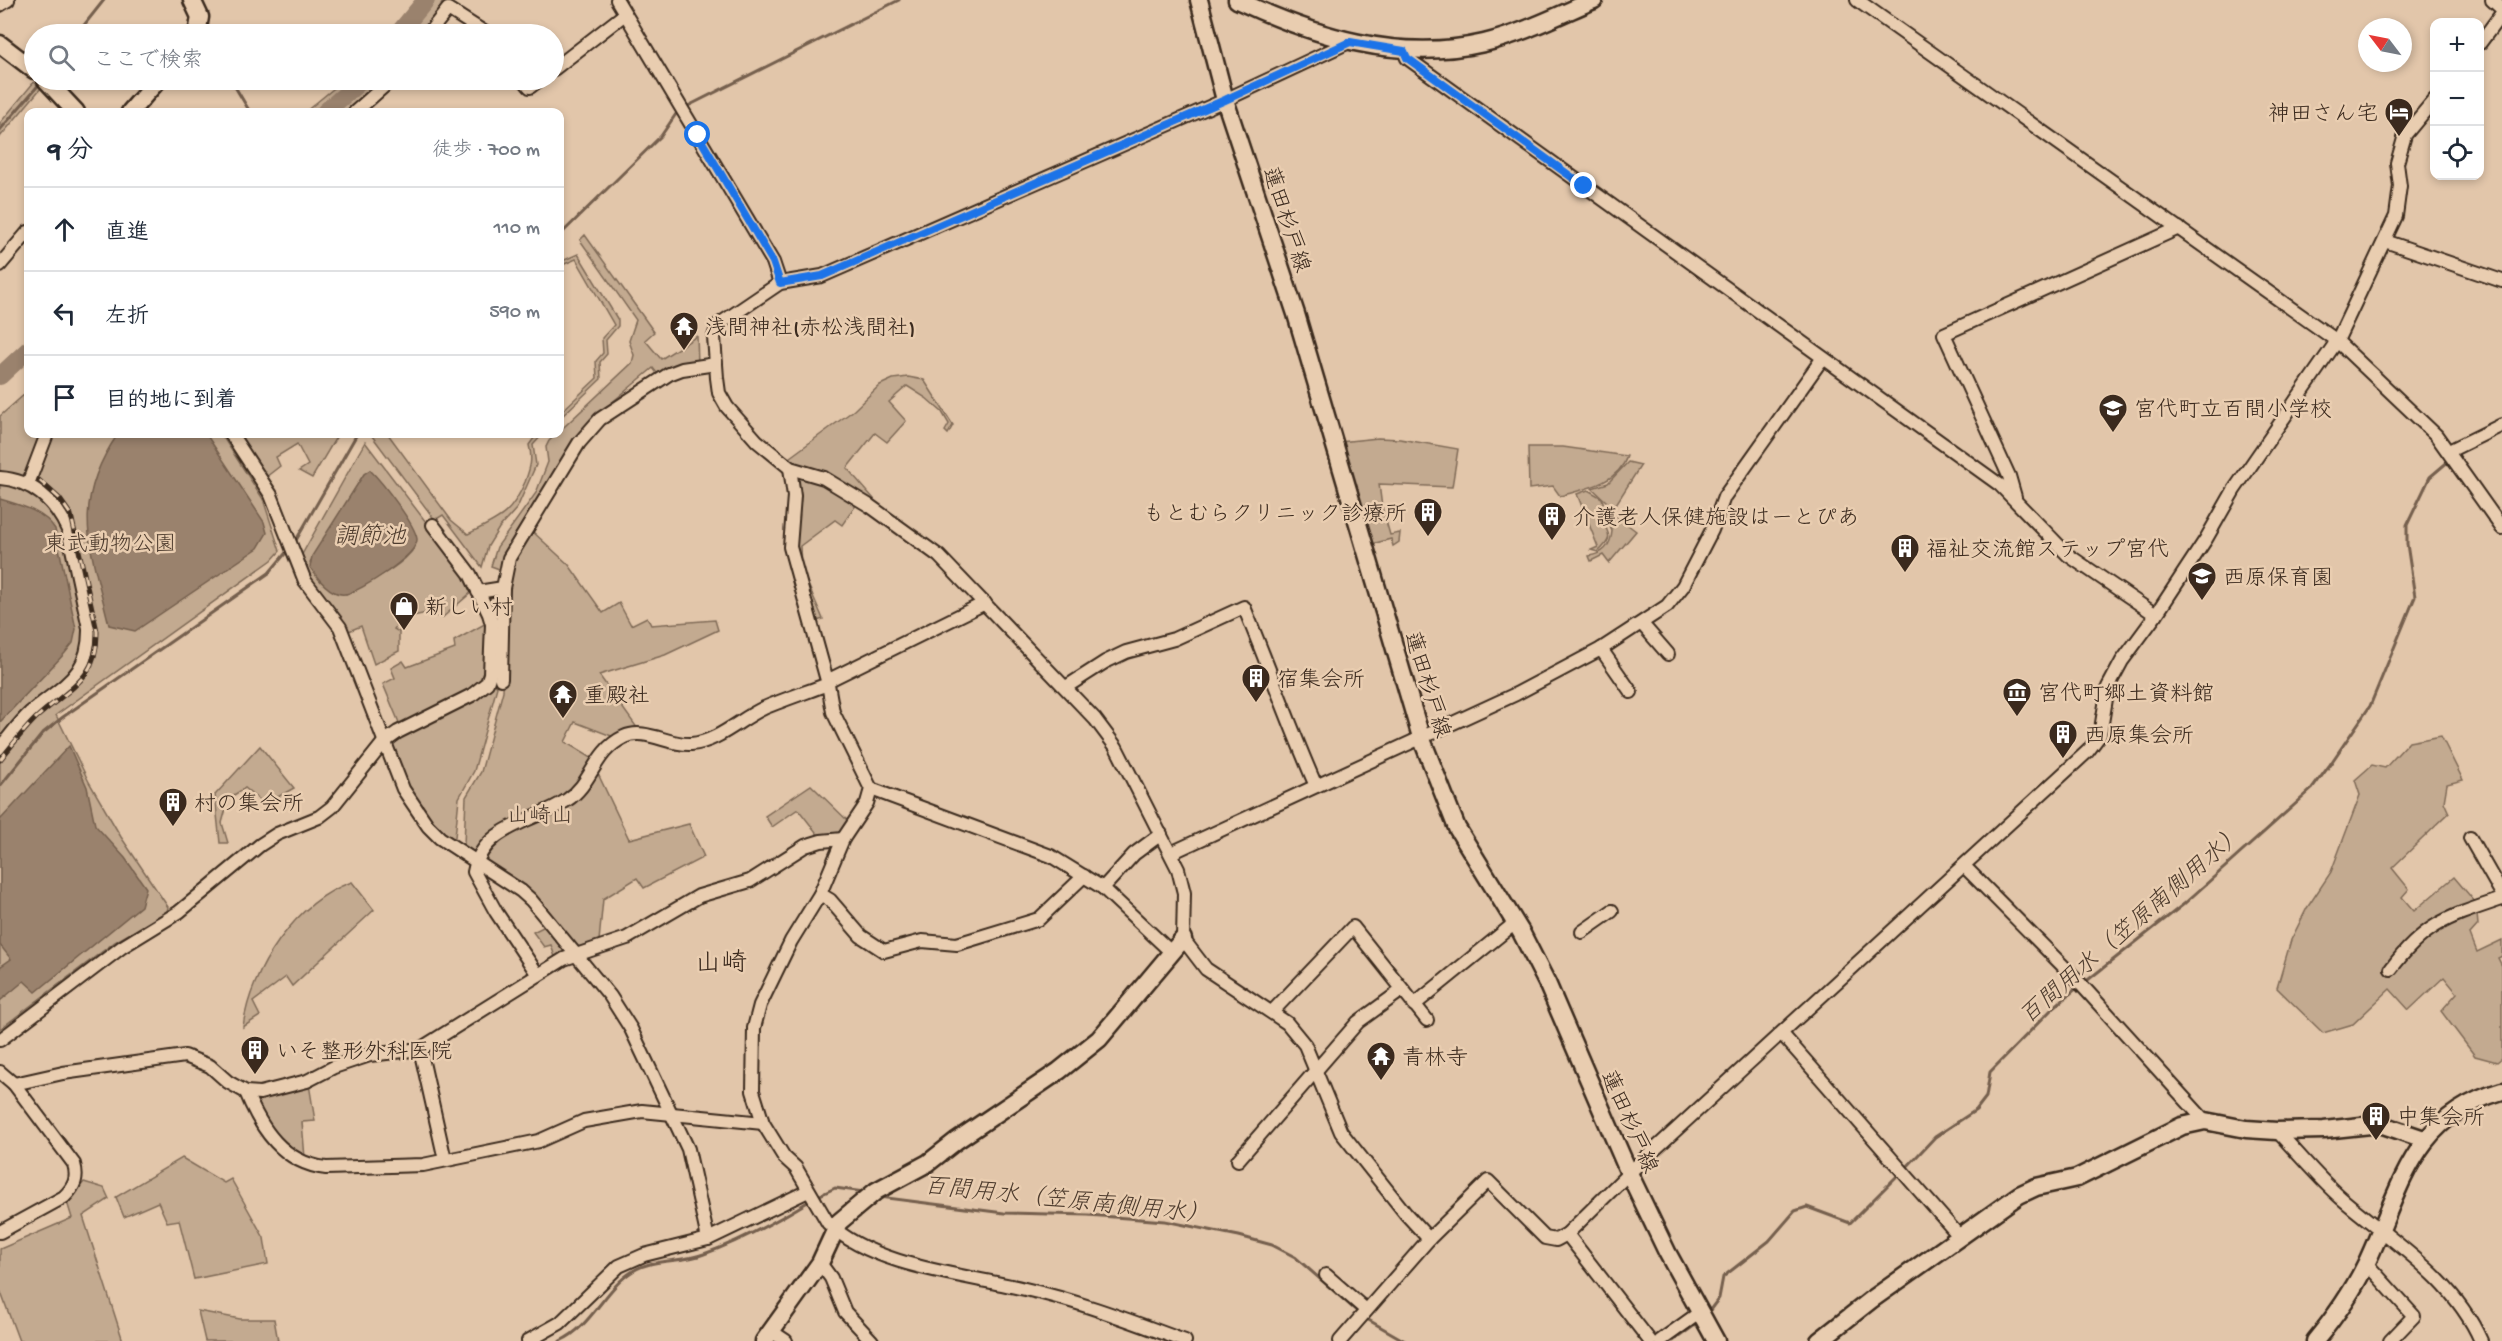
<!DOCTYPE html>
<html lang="ja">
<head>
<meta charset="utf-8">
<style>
	body { margin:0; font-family:"Gochi Hand","Klee One",sans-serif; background:#f2f2f3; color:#1f2937 }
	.controls { position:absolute; right:18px; top:18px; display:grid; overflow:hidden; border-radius:12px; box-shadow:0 3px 9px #0003 }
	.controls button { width:54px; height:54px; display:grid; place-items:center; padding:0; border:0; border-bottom:2px solid #e0e1e3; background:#fff; color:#1f2937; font:30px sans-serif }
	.compass { position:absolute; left:2358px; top:18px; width:54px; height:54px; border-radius:50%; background:#fff; box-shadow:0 3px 9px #0003; rotate:302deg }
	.stop { position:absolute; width:18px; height:18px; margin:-14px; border:4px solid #1a73e8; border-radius:50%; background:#fff }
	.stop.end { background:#1a73e8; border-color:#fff; box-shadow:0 2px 6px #0008 }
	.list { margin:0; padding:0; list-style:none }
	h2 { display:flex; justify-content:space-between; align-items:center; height:78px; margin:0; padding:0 24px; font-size:26px }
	h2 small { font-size:20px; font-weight:400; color:#747a83 }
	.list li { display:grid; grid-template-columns:39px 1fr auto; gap:18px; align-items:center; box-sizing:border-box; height:84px; padding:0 24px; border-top:2px solid #e0e1e3 }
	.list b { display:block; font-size:22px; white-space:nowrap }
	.list em { font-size:20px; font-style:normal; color:#747a83 }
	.icon { flex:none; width:33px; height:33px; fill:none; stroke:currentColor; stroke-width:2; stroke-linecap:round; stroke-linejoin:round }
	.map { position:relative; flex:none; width:2502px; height:1341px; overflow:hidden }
	.search { position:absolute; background:#fff; box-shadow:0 3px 9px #0003; left:24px; top:24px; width:540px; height:66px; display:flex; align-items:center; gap:15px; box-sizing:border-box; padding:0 21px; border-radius:33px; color:#747a83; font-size:22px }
	.panel { position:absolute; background:#fff; box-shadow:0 3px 9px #0003; left:24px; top:108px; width:540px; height:330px; border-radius:12px }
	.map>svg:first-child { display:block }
</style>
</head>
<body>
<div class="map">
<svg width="2502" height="1341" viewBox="0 0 2502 1341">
	<rect width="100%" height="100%" fill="#e2c6aa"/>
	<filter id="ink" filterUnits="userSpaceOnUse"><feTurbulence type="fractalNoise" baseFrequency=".0167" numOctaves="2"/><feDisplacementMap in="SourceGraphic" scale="12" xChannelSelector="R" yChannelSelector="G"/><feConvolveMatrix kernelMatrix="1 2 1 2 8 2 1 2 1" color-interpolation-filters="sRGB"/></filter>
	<g filter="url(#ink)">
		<g fill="#c3aa90" stroke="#7f6a57" stroke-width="1.5" fill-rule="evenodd">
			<path d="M433,0H444L441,4L443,7L422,34H407Z"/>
			<path d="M344,80H354L317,112H305Z"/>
			<path d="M369,80H386L349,112H333Z"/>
			<path d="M34,82L41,88L0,137V123Z"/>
			<path d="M585,235L654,332L645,340L661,359L697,336L698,364L660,377L653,368L597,415L502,570L491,566L497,547L536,493L548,462L546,447L549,441L632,363L634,355L629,341L636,320L580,240Z"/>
			<path d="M578,254L618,320V326L606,340L607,354L600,362L601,379L560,418V413L597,378L596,361L603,353L602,338L614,325L576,259L560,266V262Z"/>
			<path d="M908,377L924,380L953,425L948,434L945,431L949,424L942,412L926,398L907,386L889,402L906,421L887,442L875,433L847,468L874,499L871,504L861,498L842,525L835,520L800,546L801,568L823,619L814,622L793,545L786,460L854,410L880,385L893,379Z"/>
			<path d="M26,393L28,395V434H221L263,499L280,551L272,560L56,715L89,782L121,837L168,907L167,912L115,942L0,1029V416Z"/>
			<path d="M239,434H338L312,478L299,471L308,465L297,444L276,457L280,466L266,477Z"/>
			<path d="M374,434H388L451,520L468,534C500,518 511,515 525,482C530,468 533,460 529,445L537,434H543L533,445L536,465L517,508L499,528L488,546L482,567L443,515L435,520L372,436Z"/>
			<path d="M1378,438L1400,439L1458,449L1452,487L1379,484L1382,507L1390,535L1400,533L1399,542L1393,546L1391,539L1372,544L1340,442Z"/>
			<path d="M365,442L467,576L474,590L442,618L427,613L413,616L407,612L394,629L399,632V651L374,664L361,626L349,631C335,604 312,588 300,558ZM370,470L415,547C400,569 369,581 346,594L310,562L364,474Z"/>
			<path d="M1528,447H1563L1627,456C1618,484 1584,489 1560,496L1553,486L1529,489Z"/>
			<path d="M1628,462L1641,465L1611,512L1636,531L1609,563L1603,555L1591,561L1589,556C1603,554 1611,545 1612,531L1606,519L1607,502L1592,488L1608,483Z"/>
			<path d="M1588,490L1602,498C1605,506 1603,510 1604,518C1604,534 1618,534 1598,552L1591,550L1598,547L1577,494Z"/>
			<path d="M532,531L569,565L603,613L619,603L631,625L647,617L651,625L715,620L718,630L665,655L599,675L638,729L614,737L575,722L565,742L590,757L629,839L689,824L704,857L644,888L637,878L603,899L599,941L578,948L544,906L466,852L464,845L466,797L481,772L503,691L507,588L511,568L517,553Z"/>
			<path d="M488,622L484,679L471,690L400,725L383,684L395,678L391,668L403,661L407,667L455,649L454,641Z"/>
			<path d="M495,684L497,687L474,771L459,798L455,837L452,839C420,816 406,782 392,746L405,734Z"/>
			<path d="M2441,736L2463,780L2447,784L2444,802L2449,813L2392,868L2409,889L2402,897L2414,911L2454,877L2476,903L2478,925L2470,934L2477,952L2502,940V956L2498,958L2502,966V1058L2497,1062L2475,1056L2441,1011L2457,993L2444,977L2409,1010L2390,989L2353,1024L2323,1033L2277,988L2291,940L2307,908L2331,872L2360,795L2355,780L2372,765L2385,768L2409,742Z"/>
			<path d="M260,746L294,788L265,804L245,788L229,798L222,823L228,843H220L215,795Z"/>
			<path d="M811,785L849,822L841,834L819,836L798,809L772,827L765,816Z"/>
			<path d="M352,882L374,910L292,986L286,977L253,1002L260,1016L243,1027C250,970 296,901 352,882Z"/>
			<path d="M547,925L567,953L556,960L551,945L544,947L533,932Z"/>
			<path d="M309,1084L315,1121L302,1122L305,1158L275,1139L255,1101L279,1089Z"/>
			<path d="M182,1158L224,1183L231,1179L264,1238L268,1264L194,1279L179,1220L167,1222L158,1202L124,1217L116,1197Z"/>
			<path d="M84,1182L104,1188L109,1199L83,1216L123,1341H19L0,1290V1249L72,1218L67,1202Z"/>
			<path d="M198,1311L240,1319H274L278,1341H205Z"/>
		</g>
		<g fill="#9a826d" stroke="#745f4d" stroke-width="1.5">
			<path d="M118,434H206L264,522L267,533L258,548L135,631L109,625C91,548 69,505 118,434Z"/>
			<path d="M370,470C382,482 415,524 417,539C418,555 360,592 345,594C331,596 317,578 310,567L312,556L364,474Z"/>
			<path d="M0,499C19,505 44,511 55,529L76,629L73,643L65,653L0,722Z"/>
			<path d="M69,746L87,787L95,825L125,858L146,888L141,906L36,992L24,981L0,1001V967L11,959L0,945V820Z"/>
		</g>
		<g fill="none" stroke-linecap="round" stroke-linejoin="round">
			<g stroke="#745f4d" stroke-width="3">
				<path d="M77,34L104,0"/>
				<path d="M231,80L250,112"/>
				<path d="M684,108L899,0"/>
				<path d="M0,130L42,81"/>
				<path d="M560,235L661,136L678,111"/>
				<path d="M295,542L357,434"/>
				<path d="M0,786L43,733L63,717L269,573L289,549"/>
				<path d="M2084,983L2184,904L2312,789L2329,766L2370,706L2415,597L2407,544V525L2430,477L2450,460"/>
				<path d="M1905,1169L1935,1137L1976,1110L1986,1097L1990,1072L2053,1008L2078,987"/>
				<path d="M816,1197L835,1188L864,1192"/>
				<path d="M879,1197L1004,1213L1088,1215L1165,1221L1239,1236L1272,1245L1295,1257L1360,1314"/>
				<path d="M1707,1314L1719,1298L1723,1277L1769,1241L1795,1211L1807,1207L1850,1223L1900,1173"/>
				<path d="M1365,1318L1405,1341"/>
				<path d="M560,1341C592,1327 604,1289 633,1271C654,1258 681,1263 704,1254C741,1241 777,1221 811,1200"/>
				<path d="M1673,1341L1698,1323"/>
			</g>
			<g stroke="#9a826d" stroke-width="18">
				<path d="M398,34L426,0"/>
				<path d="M325,112L362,80"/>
				<path d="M0,376L28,350"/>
			</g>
			<g stroke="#3b2a1e" stroke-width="16">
				<g id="street">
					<path d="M617,0L773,262L780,283"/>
					<path d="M1857,0L2337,341L2436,435L2502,528"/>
					<path d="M2492,0L2502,9"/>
					<path d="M0,5L8,0"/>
					<path d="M428,34L448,9L487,34"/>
					<path d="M1349,42L1225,100L822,276L780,283L718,325L714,337L717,378L719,393L727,407L757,441L790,468L824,478L870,506L939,556L1095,719L1116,747L1178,869L1184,893L1183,939L1206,969L1287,1023L1305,1045L1341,1132L1406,1214L1429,1239"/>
					<path d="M2480,43L2502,13"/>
					<path d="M1404,51L1407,58L2000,485L2068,555L2156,615"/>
					<path d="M554,69L625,14"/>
					<path d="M524,80L530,87L539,80"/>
					<path d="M355,112L391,80"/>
					<path d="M2385,241L2502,281"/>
					<path d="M0,265L28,232"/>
					<path d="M231,434L271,495L305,581L340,627L403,789L428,826L440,838L521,891L531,900L610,996L631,1029L688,1149L708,1239"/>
					<path d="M2449,451L2502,425"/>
					<path d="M790,468L794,496L790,547L828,684L833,712L871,789L867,803L843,839L820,894L791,941L760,1005L754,1028L753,1091L763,1123L784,1157L796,1168L828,1223C873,1267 966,1275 1025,1289C1079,1301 1133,1322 1185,1341"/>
					<path d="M0,478C32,480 55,501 68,530L89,628C90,676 63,685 31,712C19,723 10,736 0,748"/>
					<path d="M28,484L47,434"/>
					<path d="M2015,497L2009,476L1944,334L2179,228"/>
					<path d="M478,592L503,588"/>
					<path d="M1642,624L1668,654"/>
					<path d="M1601,649L1631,692"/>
					<path d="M501,679L503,588L509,558L579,443L600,419L669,374L682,369L716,364"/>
					<path d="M827,681L985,603"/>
					<path d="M1066,687L1105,662L1126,652L1174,639L1244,607C1269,667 1290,727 1316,786"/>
					<path d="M871,789L1051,856L1103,888L1171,952"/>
					<path d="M2470,838L2502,894"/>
					<path d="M1171,853L1516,694L1601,649L1667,606L1683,586L1712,530L1724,497L1822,359"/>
					<path d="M1964,866L2077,980L2205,1121"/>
					<path d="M1103,888L1134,854L1161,834"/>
					<path d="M820,894L830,900L861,936L884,951L922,941L957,944L1039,919L1084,876"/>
					<path d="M1582,932L1612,911"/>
					<path d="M2391,969C2425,923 2449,917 2502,899"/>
					<path d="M538,975L496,912L474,872C483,825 535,822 567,800C593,783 593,752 624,737C645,727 669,746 691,744C718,742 740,719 764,708C785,699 807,692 828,684"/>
					<path d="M1414,1005L1515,923"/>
					<path d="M1272,1012L1353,927L1427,1020"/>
					<path d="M1782,1034L1960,1237"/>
					<path d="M0,1040L122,947L179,912L260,845L277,834L319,817L332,807L384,742L398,732L472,695L487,683L490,674L492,624L489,614L470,574L433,525"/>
					<path d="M420,1049L445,1160"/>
					<path d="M0,1072L14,1084L74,1164C78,1178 75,1186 64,1197L0,1232"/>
					<path d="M14,1084L63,1073L185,1056L210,1066L228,1082L246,1092L260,1093L307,1081L334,1067L370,1055L420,1049L564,959L627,938L699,896L750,881L805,846L821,841L843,839"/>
					<path d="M246,1092C261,1129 283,1163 326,1168L423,1165L539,1141L584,1121L642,1111L763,1123"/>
					<path d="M2277,1131C2298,1153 2318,1178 2341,1198C2392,1242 2453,1277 2481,1341"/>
					<path d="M1238,1160L1358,1022L1402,990"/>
					<path d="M1567,1234L1650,1341"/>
					<path d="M820,1263L831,1278L845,1312L872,1341"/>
					<path d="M2366,1263L2414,1316L2390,1341"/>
					<path d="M1326,1275L1366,1310"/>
					<path d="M771,1331L786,1341"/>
					<path d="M528,1341L560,1323L619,1266L644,1255L708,1239L808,1191"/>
					<path d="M1340,1341L1429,1239L1488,1181L1545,1238L1556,1240L1567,1234L1629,1173L2088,751L2100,735L2108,687L2122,661L2156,615L2206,539L2234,490L2337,341L2396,216L2400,186L2397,163L2405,135L2434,100"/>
					<path d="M1660,1341L1699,1313"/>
				</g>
			</g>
			<g stroke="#3b2a1e" stroke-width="21">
				<g id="secondary">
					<path d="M192,0L200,17L197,34"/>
					<path d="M1199,0L1225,100L1296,314L1421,737L1457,828L1521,932L1547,983L1629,1173L1667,1252L1716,1341"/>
					<path d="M1237,0C1314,36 1398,63 1484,43C1521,34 1559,15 1594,0"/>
					<path d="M0,44L34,70"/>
					<path d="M46,80L76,112"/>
					<path d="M130,112L158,80"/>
					<path d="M764,1341L820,1263L839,1222L876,1191L928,1163L956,1141L1059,1071L1099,1039L1183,939"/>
					<path d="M1819,1341L1871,1300L2019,1195L2036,1187L2077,1178L2182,1126L2205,1121L2246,1129L2277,1131L2324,1130L2380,1124L2424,1139"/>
					<path d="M2315,1341C2334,1318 2353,1291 2366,1264C2402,1188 2410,1118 2502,1091"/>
				</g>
			</g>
			<use href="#street" stroke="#e9cdb0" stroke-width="12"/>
			<use href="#secondary" stroke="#e9cdb0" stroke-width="16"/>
			<g stroke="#3b2a1e" stroke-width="5">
				<path id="rail" d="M0,760C12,745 23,731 36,718C67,689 98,681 97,631L71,515L59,498L39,480"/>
			</g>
			<use href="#rail" stroke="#e9cdb0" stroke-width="3" stroke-dasharray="9" stroke-linecap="butt"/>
		</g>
	</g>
	<g fill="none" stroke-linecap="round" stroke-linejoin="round" filter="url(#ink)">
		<path stroke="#1a73e8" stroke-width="8" d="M698,135L773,262L780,283L822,276L1225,100L1350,42L1404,51L1407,58L1584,186"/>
	</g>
	<defs>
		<g id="hotel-pin" transform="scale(1.5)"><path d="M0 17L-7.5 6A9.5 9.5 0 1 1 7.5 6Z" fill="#3b2a1e" stroke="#e9cdb0"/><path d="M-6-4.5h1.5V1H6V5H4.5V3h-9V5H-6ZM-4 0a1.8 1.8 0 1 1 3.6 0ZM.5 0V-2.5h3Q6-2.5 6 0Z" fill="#fff"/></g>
		<g id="temple-pin" transform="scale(1.5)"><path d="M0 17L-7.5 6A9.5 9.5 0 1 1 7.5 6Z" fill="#3b2a1e" stroke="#e9cdb0"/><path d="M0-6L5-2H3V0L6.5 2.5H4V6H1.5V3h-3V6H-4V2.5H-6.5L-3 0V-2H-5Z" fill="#fff"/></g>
		<g id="school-pin" transform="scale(1.5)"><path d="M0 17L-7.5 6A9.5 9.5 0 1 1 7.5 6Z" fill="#3b2a1e" stroke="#e9cdb0"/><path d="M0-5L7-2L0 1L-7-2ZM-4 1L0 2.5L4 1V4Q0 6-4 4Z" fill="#fff"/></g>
		<g id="building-pin" transform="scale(1.5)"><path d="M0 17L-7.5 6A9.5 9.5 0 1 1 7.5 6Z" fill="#3b2a1e" stroke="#e9cdb0"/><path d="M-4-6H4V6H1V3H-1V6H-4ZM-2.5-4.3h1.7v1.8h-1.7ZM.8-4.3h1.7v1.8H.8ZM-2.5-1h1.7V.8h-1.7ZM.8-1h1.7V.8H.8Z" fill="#fff"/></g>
		<g id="shop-pin" transform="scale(1.5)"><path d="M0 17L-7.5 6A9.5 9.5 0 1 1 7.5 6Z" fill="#3b2a1e" stroke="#e9cdb0"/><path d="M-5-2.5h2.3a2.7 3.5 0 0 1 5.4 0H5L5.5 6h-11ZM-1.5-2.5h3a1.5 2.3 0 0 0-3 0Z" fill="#fff"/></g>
		<g id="museum-pin" transform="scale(1.5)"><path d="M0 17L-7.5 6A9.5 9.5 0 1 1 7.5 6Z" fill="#3b2a1e" stroke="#e9cdb0"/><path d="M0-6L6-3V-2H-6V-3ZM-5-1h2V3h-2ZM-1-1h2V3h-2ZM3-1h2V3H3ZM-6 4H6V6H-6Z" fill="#fff"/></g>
	</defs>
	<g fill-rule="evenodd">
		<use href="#hotel-pin" x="2399" y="112"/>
		<use href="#temple-pin" x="684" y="326"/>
		<use href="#school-pin" x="2113" y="408"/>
		<use href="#building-pin" x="1428" y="512"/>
		<use href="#building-pin" x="1552" y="516"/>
		<use href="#building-pin" x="1905" y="548"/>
		<use href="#school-pin" x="2202" y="576"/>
		<use href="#shop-pin" x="404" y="606"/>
		<use href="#building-pin" x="1256" y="678"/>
		<use href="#museum-pin" x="2017" y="692"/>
		<use href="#temple-pin" x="563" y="694"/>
		<use href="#building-pin" x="2063" y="734"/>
		<use href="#building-pin" x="173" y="802"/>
		<use href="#building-pin" x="255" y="1050"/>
		<use href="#temple-pin" x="1381" y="1056"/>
		<use href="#building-pin" x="2376" y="1116"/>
	</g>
	<g text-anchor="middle" stroke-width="5" stroke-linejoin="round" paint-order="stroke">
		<g font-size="22" fill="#3b2a1e" stroke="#e9cdb0" text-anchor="start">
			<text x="2378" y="120" text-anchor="end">神田さん宅</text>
			<text x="705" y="334">浅間神社(赤松浅間社)</text>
			<text x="2134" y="416">宮代町立百間小学校</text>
			<text x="1407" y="520" text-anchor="end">もとむらクリニック診療所</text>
			<text x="1573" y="524">介護老人保健施設はーとぴあ</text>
			<text x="1926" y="556">福祉交流館ステップ宮代</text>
			<text x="2223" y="584">西原保育園</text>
			<text x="425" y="614">新しい村</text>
			<text x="1277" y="686">宿集会所</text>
			<text x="2038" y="700">宮代町郷土資料館</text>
			<text x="584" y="702">重殿社</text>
			<text x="2084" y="742">西原集会所</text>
			<text x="194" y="810">村の集会所</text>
			<text x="276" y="1058">いそ整形外科医院</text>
			<text x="1402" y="1064">青林寺</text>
			<text x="2397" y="1124">中集会所</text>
		</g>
		<g font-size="22" fill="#3b2a1e" stroke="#e9cdb0">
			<text transform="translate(1288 219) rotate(72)" y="8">蓮田杉戸線</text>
			<text transform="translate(1429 684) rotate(73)" y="8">蓮田杉戸線</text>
			<text transform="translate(1631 1121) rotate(66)" y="8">蓮田杉戸線</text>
		</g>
		<g font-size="22" fill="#4f3d2f" stroke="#e9cdb0">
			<text x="110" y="550">東武動物公園</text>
			<text x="540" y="822">山崎山</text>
		</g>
		<g font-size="24" font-style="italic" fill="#4e3c2e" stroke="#e9cdb0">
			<text x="370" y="543">調節池</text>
			<text transform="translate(2131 924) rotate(-41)" y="8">百間用水（笠原南側用水）</text>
			<text transform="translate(1067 1199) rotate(6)" y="8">百間用水（笠原南側用水）</text>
		</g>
		<g font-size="26" fill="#3b2a1e" stroke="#e9cdb0">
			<text x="721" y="970">山崎</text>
		</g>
	</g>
</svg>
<div class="controls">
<button>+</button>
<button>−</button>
<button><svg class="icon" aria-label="locate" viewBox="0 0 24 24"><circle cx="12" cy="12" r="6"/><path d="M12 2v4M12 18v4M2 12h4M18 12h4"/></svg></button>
</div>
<svg class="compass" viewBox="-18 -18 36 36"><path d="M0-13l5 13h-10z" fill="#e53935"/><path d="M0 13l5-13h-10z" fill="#747a83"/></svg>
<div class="stop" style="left:698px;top:135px"></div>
<div class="stop end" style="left:1584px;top:186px"></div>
<div class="search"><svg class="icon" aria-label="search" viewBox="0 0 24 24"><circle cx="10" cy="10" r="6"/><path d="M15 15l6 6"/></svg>ここで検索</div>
<section class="panel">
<h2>9 分<small>徒歩 · 700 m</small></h2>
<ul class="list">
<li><svg class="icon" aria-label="ahead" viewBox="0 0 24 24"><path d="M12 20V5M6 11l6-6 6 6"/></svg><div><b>直進</b></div><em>110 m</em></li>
<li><svg class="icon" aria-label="left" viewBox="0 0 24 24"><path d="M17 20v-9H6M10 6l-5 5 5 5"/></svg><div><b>左折</b></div><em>590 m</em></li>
<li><svg class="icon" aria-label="arrive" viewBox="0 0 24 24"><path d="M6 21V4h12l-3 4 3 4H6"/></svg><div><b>目的地に到着</b></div></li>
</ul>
</section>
</div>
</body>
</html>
